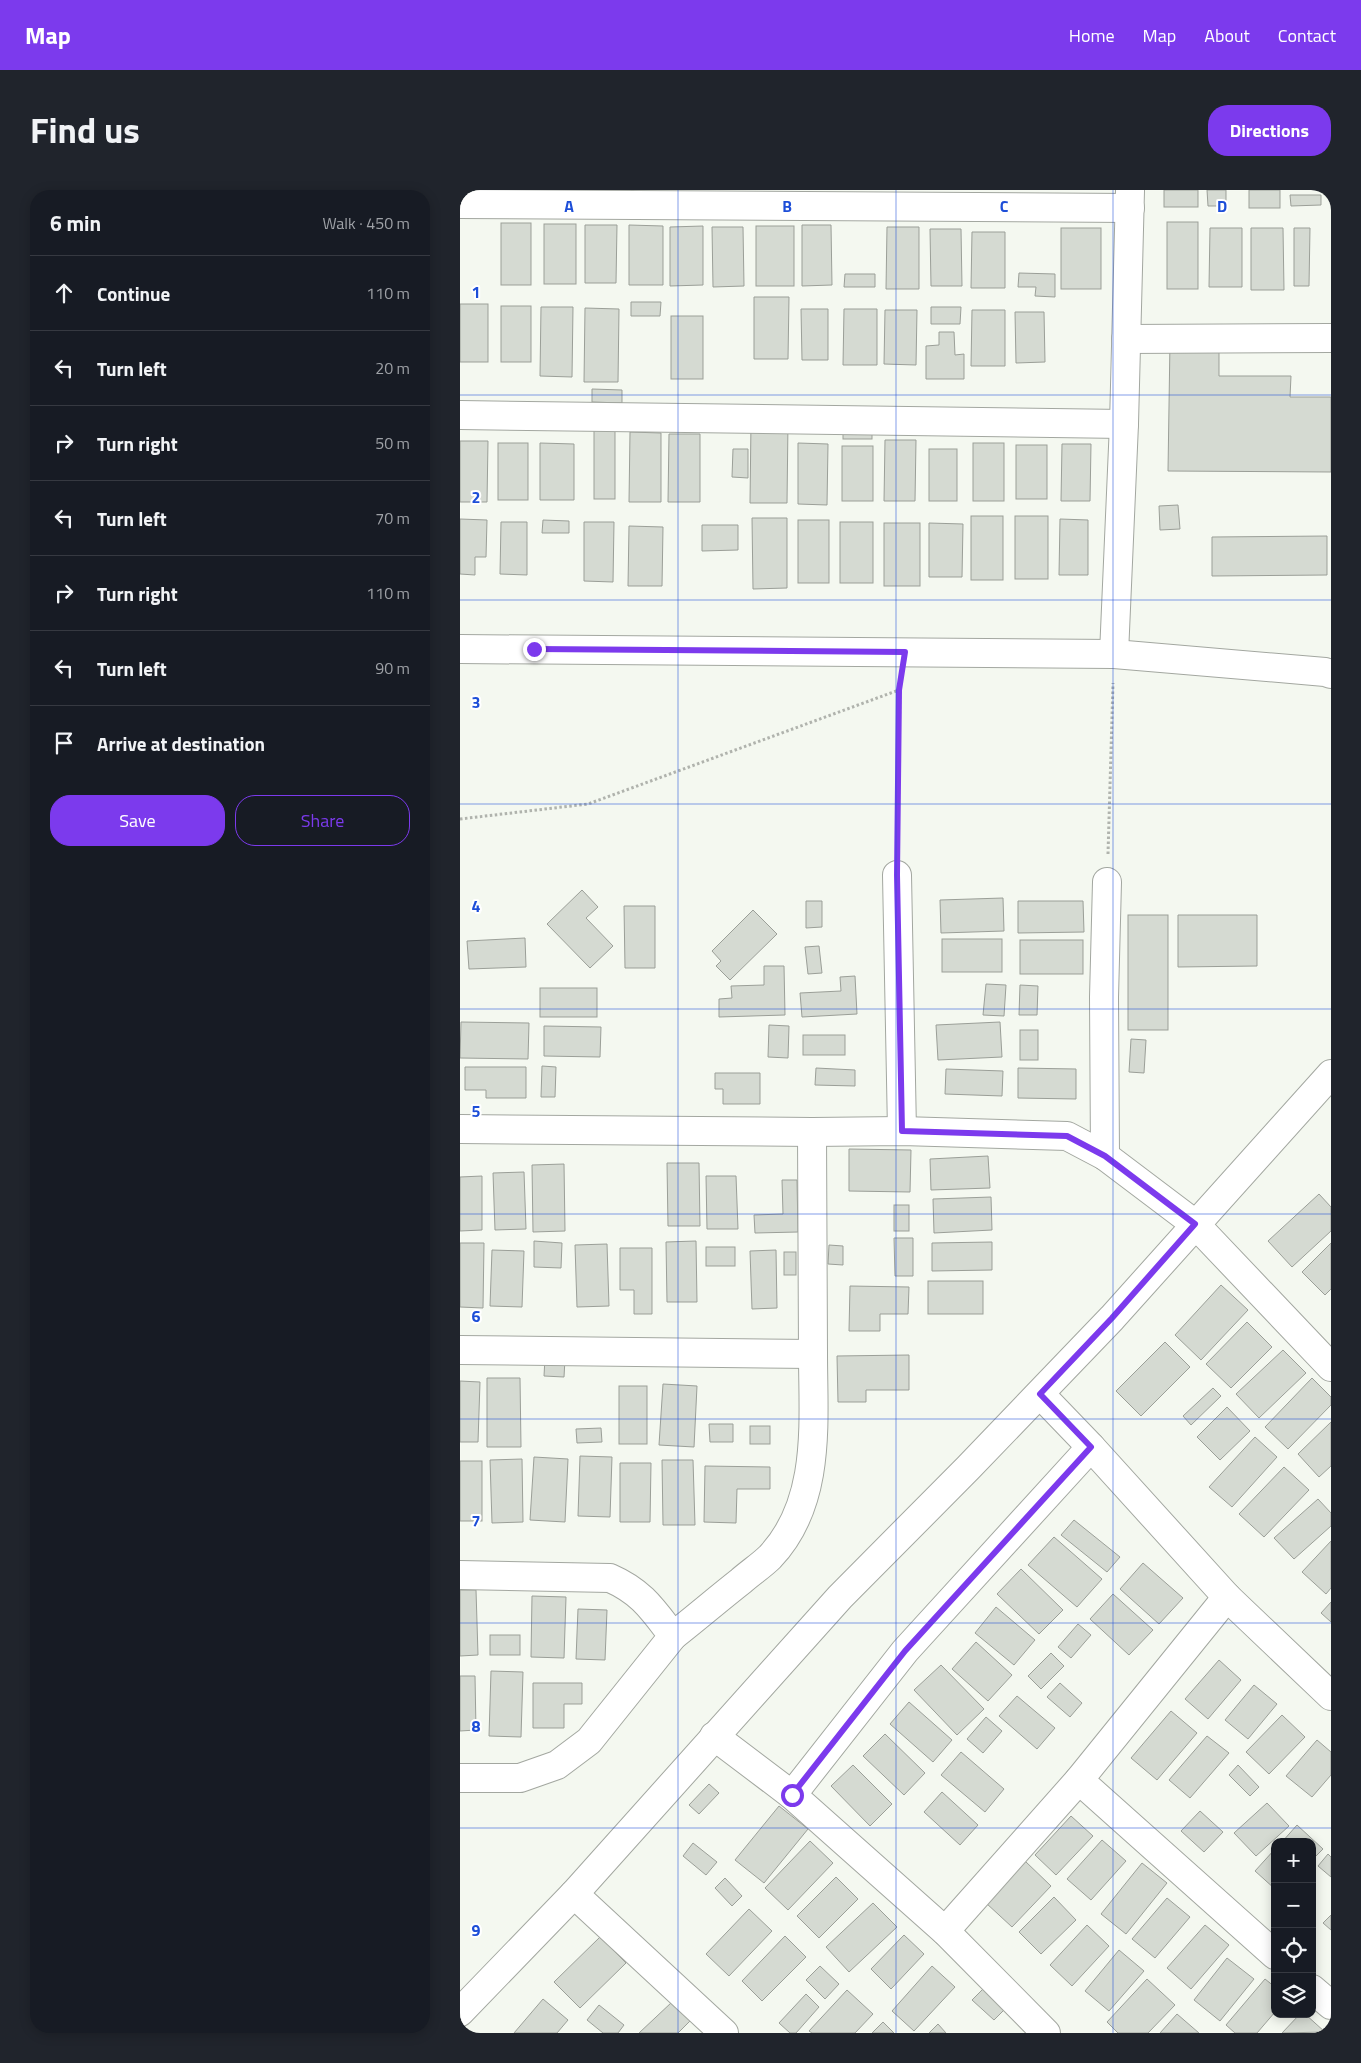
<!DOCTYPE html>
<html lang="en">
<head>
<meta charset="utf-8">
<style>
	body { margin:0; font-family:"Titillium Web",sans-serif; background:#20242c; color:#f1f3f6 }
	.controls { position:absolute; right:15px; bottom:15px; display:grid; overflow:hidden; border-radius:10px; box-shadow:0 2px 12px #0003 }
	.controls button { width:45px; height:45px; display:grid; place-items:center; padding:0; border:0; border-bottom:1px solid #363941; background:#171b24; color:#f1f3f6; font:25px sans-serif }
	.stop { position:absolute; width:15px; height:15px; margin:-11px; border:4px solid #7c3aed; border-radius:50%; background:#fff }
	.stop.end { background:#7c3aed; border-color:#fff; box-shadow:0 1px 5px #0008 }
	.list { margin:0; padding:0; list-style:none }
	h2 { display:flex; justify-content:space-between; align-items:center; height:65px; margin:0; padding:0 20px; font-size:21px }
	h2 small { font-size:16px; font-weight:400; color:#9ea1a6 }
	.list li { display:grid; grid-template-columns:32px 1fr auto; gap:15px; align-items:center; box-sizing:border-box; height:75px; padding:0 20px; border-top:1px solid #363941 }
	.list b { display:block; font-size:19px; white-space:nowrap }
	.list em { font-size:16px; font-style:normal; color:#9ea1a6 }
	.actions { display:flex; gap:10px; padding:15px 20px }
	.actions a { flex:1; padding:11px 0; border:1px solid #7c3aed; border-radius:20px; text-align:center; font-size:18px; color:#7c3aed }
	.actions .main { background:#7c3aed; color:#fff }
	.icon { flex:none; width:28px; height:28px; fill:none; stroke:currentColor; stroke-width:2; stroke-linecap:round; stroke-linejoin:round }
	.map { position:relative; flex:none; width:871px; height:1843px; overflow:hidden; border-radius:20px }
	header { display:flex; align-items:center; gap:30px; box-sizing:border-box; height:70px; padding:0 25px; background:#7c3aed; color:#fff }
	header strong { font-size:24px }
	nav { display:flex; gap:28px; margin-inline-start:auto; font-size:18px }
	.intro { display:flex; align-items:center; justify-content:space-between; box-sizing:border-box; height:120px; padding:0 30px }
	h1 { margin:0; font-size:35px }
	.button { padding:12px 22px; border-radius:20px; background:#7c3aed; color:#fff; font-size:18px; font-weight:700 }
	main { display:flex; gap:30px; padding:0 30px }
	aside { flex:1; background:#171b24; border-radius:20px; box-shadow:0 2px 12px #0003 }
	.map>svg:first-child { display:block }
</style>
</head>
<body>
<header>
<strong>Map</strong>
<nav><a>Home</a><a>Map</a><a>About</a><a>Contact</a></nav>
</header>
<div class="intro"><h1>Find us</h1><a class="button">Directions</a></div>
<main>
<aside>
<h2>6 min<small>Walk · 450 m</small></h2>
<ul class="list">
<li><svg class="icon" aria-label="ahead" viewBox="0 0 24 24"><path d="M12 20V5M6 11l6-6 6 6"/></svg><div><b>Continue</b></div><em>110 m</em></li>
<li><svg class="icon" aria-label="left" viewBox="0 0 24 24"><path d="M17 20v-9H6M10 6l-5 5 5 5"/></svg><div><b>Turn left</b></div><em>20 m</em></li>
<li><svg class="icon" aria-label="right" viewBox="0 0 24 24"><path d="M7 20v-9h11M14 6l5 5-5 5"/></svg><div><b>Turn right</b></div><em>50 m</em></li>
<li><svg class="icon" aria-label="left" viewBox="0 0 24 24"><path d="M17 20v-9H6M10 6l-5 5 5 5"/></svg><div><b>Turn left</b></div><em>70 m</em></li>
<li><svg class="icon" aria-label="right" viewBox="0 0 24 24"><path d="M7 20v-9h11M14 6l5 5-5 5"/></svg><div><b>Turn right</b></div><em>110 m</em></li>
<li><svg class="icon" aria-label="left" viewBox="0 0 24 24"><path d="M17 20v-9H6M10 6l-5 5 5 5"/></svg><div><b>Turn left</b></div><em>90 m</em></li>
<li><svg class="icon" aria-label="arrive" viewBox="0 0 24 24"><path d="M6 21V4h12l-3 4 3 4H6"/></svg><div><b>Arrive at destination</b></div></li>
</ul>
<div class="actions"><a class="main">Save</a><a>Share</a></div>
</aside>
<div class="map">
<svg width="871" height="1843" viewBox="0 0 871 1843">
	<rect width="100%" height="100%" fill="#f4f8f0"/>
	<g fill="#d5dad2" stroke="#9b9f98">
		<rect x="704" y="0" width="34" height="17"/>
		<path d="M747,0H766V16H748Z"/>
		<rect x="789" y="0" width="31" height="18"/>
		<path d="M830,5H861V15L831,16Z"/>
		<rect x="707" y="32" width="31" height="67"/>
		<rect x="41" y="33" width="30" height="62"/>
		<rect x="84" y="34" width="32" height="60"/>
		<path d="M125,35H157L156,93H125Z"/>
		<path d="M169,35L203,36V95H169Z"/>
		<path d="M342,35H371L372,95L342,96Z"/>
		<path d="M243,36V95L210,96V37Z"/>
		<rect x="296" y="36" width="38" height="60"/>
		<path d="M252,37H283L284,96L253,97Z"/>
		<path d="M427,37H459V99H426Z"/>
		<rect x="601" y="38" width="40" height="61"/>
		<path d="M750,38H782V97H749Z"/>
		<path d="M791,38H823L824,100H791Z"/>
		<path d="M834,38H850L849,96H834Z"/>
		<path d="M470,39H501L502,96H471Z"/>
		<path d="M512,42H545V98H511Z"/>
		<path d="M559,83L595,84V107L575,106L576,97H558Z"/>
		<path d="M385,84H415V97H384Z"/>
		<path d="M294,107H329L328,169H294Z"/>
		<path d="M171,112H201L200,126H171Z"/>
		<rect x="0" y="114" width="28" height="58"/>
		<rect x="41" y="116" width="30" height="56"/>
		<path d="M81,117H113L112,187L80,186Z"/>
		<path d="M471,117H501L500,134H471Z"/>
		<path d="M125,118L159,119L158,192H124Z"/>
		<path d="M341,119H368V170H342Z"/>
		<path d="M384,119H417V175H383Z"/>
		<path d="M425,120H457L456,175L424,174Z"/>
		<path d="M512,120H545V176H511Z"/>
		<path d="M555,122H584L585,172L556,173Z"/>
		<rect x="211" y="126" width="32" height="63"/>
		<path d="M479,142H494L495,165L504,164V189H466V156L479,155Z"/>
		<path d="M710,151L759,156V186H831L830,207H871V282L708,281Z"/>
		<path d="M132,199L162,200V213L132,212Z"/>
		<path d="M291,232H328L327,313H290Z"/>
		<rect x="383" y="235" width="29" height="14"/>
		<rect x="134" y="239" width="21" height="70"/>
		<path d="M170,242L201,243V312H169Z"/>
		<path d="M209,244H240V312H208Z"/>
		<path d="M425,250H456L455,311H424Z"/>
		<path d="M0,251H28L27,312H0Z"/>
		<rect x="38" y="253" width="30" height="57"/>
		<path d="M80,253L114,254V310H80Z"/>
		<path d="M338,253L368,254L367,315L338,314Z"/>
		<rect x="513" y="253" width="31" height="58"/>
		<path d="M602,254H631L630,311H601Z"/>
		<rect x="556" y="255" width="31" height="54"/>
		<rect x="382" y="256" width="31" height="55"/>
		<path d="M273,259H288V288L272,287Z"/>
		<rect x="469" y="259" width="28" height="52"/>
		<path d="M718,315L720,339L700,340L699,316Z"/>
		<rect x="511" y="326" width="32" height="64"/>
		<rect x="555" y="326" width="33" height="63"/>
		<path d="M292,328H327V398L293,399Z"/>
		<path d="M0,329L27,330L26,367H15V385L0,384Z"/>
		<path d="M600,329L628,330V385H599Z"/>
		<path d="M83,330L109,331V343H82Z"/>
		<rect x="338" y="330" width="31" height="63"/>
		<path d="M41,332H67V385L40,384Z"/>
		<path d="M124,332H154L153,392L124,391Z"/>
		<rect x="380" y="332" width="33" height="61"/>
		<rect x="424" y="333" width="36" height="63"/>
		<path d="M469,333L503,334L502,387H469Z"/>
		<path d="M242,335H278V360L242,361Z"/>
		<path d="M169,336L203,337L202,396H168Z"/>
		<path d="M867,346V385L752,386V347Z"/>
		<path d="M122,700L138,717L126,728L153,756L130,778L87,734Z"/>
		<path d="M543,708L544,741L481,743L480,710Z"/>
		<path d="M346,711H362V737L346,738Z"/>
		<path d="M558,711H623L624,742L558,743Z"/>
		<path d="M164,716H195V778H165Z"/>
		<path d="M293,720L317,744L270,790L256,776L261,771L252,761Z"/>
		<rect x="668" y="725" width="40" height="115"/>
		<path d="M718,725H797V776L718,777Z"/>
		<path d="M65,748L66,777L9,779L7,751Z"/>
		<rect x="482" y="749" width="60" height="33"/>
		<rect x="560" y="750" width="63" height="34"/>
		<path d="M359,756L362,783L348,784L345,757Z"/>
		<path d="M304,776H324L325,825L259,827V809L272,808L271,796L304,795Z"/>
		<path d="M395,786L397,824L342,827L340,803L381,801L380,787Z"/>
		<path d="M526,794L546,795L544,826L523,825Z"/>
		<path d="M560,795L578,796L577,825H559Z"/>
		<rect x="80" y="798" width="57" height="29"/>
		<path d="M1,832L69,833L68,869L0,868Z"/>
		<path d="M540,832L542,867L478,870L476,835Z"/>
		<path d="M309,835L329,836L328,868L308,867Z"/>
		<path d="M84,836L141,837L140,867L84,866Z"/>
		<rect x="560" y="840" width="18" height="30"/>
		<rect x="343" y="845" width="42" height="20"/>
		<path d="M671,849L686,850L684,883L669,882Z"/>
		<path d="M82,876L96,877L95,907H81Z"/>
		<path d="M5,877H66V908H26V900H5Z"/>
		<path d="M356,878L395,880V896L355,895Z"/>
		<path d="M558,878L616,879V909L558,908Z"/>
		<path d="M486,879L543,881L542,906L485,904Z"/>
		<path d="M255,883H300V914H263V899H255Z"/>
		<path d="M389,959L451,960L450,1002L389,1001Z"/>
		<path d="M528,966L530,998L471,1000L470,969Z"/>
		<path d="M207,973H239L240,1036H208Z"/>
		<path d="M104,974L105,1041L73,1042L72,975Z"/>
		<path d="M64,982L66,1039L35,1040L33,983Z"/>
		<path d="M22,986V1040L0,1041V987Z"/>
		<path d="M246,986H276L278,1039H247Z"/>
		<path d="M322,990H337L338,1042L295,1043L294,1025L323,1024Z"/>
		<path d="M859,1004L871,1017V1041L832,1077L808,1051Z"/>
		<path d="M531,1007L532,1040L474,1043L473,1009Z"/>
		<rect x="434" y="1015" width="15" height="26"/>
		<path d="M434,1048H453V1086H435Z"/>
		<path d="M74,1051L102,1053L101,1078L74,1077Z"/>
		<path d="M236,1051L237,1112H207L206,1052Z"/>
		<path d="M532,1052V1080L472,1081V1053Z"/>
		<path d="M0,1053H24L23,1118L0,1117Z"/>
		<path d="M871,1053V1099L865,1105L842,1082Z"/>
		<path d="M147,1054L149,1116L117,1117L115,1055Z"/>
		<path d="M369,1055L383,1056V1075L368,1074Z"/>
		<rect x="246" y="1057" width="29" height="19"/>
		<path d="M160,1058H192V1124H174V1100H160Z"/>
		<path d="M32,1060L64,1061L62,1117L30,1116Z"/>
		<path d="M316,1060L317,1118L292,1119L290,1061Z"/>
		<rect x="324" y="1062" width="12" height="23"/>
		<rect x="468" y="1091" width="55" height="33"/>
		<path d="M761,1095L788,1120L741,1170L715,1145Z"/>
		<path d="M390,1096L449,1097L448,1124H420V1141H389Z"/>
		<path d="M787,1132L812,1157L771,1198L746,1174Z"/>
		<path d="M705,1152L730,1177L681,1226L656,1201Z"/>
		<path d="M823,1160L846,1183L799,1228L776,1204Z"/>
		<path d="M449,1165V1200H406V1212H378L377,1166Z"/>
		<path d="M85,1168L105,1169L104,1187L84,1186Z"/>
		<path d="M27,1188H60L61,1257H27Z"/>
		<path d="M852,1188L871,1207V1215L828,1259L805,1237Z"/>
		<path d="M0,1191L20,1192L18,1252H0Z"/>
		<path d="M203,1194L237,1196L234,1257L199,1255Z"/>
		<rect x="159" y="1196" width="28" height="58"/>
		<path d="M753,1198L761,1206L731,1235L723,1226Z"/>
		<path d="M767,1217L790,1241L760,1270L737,1247Z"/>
		<path d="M871,1232V1276L859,1287L838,1264Z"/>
		<path d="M249,1234H273V1252H250Z"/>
		<rect x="290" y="1236" width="20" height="18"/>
		<path d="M141,1238L142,1252L117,1253L116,1239Z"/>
		<path d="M795,1247L817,1267L772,1317L749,1297Z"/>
		<path d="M120,1266L152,1267L150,1327L118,1326Z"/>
		<path d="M74,1267L108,1269L105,1332L70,1330Z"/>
		<path d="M62,1269L63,1332L32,1333L30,1270Z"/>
		<path d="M202,1270H233L235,1335H203Z"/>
		<rect x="0" y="1271" width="22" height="60"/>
		<path d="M160,1273H191L190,1332H160Z"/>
		<path d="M245,1276L310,1277V1299H277L276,1333L244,1332Z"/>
		<path d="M824,1277L849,1300L804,1347L779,1324Z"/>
		<path d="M858,1309L871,1323V1336L834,1369L814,1348Z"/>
		<path d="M614,1330L660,1367L647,1382L601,1345Z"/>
		<path d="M594,1347L642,1389L617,1417L568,1375Z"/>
		<path d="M871,1351V1398L866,1404L842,1382Z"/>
		<path d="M683,1373L723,1408L699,1434L660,1399Z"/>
		<path d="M561,1379L603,1420L579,1444L537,1404Z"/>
		<path d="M0,1400H16L18,1465L0,1466Z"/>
		<path d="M653,1404L693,1440L669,1465L630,1429Z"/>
		<path d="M72,1406L106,1407L104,1468L71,1467Z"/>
		<path d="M871,1412V1432L861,1423Z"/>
		<path d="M536,1417L575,1450L554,1475L515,1443Z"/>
		<path d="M118,1419L147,1420L145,1470L116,1469Z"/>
		<path d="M618,1434L631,1445L611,1468L598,1457Z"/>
		<rect x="30" y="1445" width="30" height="20"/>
		<path d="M516,1452L552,1485L528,1511L492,1479Z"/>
		<path d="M591,1463L604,1476L581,1499L568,1486Z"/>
		<path d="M759,1470L781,1490L748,1529L725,1509Z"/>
		<path d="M481,1475L524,1519L497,1545L454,1500Z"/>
		<path d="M31,1481L63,1482L61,1547L29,1546Z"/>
		<path d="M0,1486H15L16,1540L0,1541Z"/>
		<path d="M73,1493H122V1514H104V1538H73Z"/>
		<path d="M600,1493L622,1513L610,1527L587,1507Z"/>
		<path d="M794,1495L817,1514L788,1549L765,1530Z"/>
		<path d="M557,1506L595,1538L577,1559L539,1526Z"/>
		<path d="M449,1512L492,1550L473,1572L430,1534Z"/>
		<path d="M711,1521L737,1543L697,1590L671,1568Z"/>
		<path d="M822,1525L845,1547L809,1584L786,1562Z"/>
		<path d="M526,1527L542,1541L523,1563L507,1549Z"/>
		<path d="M425,1544L465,1583L444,1605L403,1566Z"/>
		<path d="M747,1546L769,1563L730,1608L709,1590Z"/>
		<path d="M857,1550L871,1562V1585L852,1607L826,1586Z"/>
		<path d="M501,1562L544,1599L525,1622L481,1585Z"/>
		<path d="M393,1575L432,1614L410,1636L371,1596Z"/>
		<path d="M778,1575L799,1597L790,1606L769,1585Z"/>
		<path d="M249,1594L259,1603L239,1624L229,1615Z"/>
		<path d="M482,1602L518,1635L500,1655L464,1622Z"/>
		<path d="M807,1613L829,1636L796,1666L774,1643Z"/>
		<path d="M319,1616L348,1639L304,1693L275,1670Z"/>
		<path d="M740,1621L763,1642L744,1662L721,1641Z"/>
		<path d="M611,1626L633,1646L596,1685L575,1665Z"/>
		<path d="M837,1635L863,1659L852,1670V1652H822Z"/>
		<path d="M642,1650L666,1671L631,1710L607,1689Z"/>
		<path d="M350,1651L373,1673L328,1720L305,1698Z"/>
		<path d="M233,1653L257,1672L246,1685L223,1666Z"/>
		<path d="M815,1659V1699L795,1681Z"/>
		<path d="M868,1664L871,1667V1687L858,1676Z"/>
		<path d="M565,1671L591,1696L552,1737L526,1713Z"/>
		<path d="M682,1673L707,1693L666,1744L641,1724Z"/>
		<path d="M376,1687L398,1709L359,1748L337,1726Z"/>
		<path d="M265,1688L282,1706L272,1716L255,1698Z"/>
		<path d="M594,1707L616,1730L581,1764L559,1742Z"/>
		<path d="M707,1708L730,1727L695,1768L672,1749Z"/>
		<path d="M413,1713L437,1737L389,1782L366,1757Z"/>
		<path d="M289,1719L312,1741L269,1786L246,1764Z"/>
		<path d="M871,1725V1740L863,1733Z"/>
		<path d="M627,1735L649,1756L612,1796L590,1775Z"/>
		<path d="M745,1735L769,1755L731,1799L707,1778Z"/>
		<path d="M444,1745L464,1764L431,1799L411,1779Z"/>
		<path d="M325,1746L346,1767L302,1811L282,1791Z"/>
		<path d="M140,1747L166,1773L120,1818L94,1792Z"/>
		<path d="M659,1760L684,1781L649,1821L625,1801Z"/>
		<path d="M767,1768L794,1789L760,1831L734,1810Z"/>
		<path d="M360,1776L379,1794L365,1809L346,1790Z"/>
		<path d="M472,1776L495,1797L454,1841L432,1821Z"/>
		<path d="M687,1789L715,1815L688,1843H658L647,1832Z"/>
		<path d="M805,1789L815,1797V1822L797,1843H775L766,1835Z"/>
		<path d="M523,1799L545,1819L534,1830L512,1810Z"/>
		<path d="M387,1800L413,1824L395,1843H352L349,1841Z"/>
		<path d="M346,1804L359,1817L336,1843H330L319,1833Z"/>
		<path d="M83,1809L108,1830L97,1843H54Z"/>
		<path d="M212,1812L230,1831L218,1843H179Z"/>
		<path d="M139,1815L164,1835L158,1843H143L127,1830Z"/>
		<path d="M717,1824L739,1843H700Z"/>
		<path d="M840,1824H845L865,1842L822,1843Z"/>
		<path d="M423,1832L434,1843H412Z"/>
		<path d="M478,1834L486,1843H469Z"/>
	</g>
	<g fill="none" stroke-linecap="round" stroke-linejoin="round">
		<g stroke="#a3a7a0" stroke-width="30">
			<g id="minor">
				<path d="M0,14L670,18"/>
				<path d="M666,149L871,148"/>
				<path d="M0,225L664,234"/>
				<path d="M0,459L654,464L865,482L871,484"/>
				<path d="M654,464L664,234L670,1"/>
				<path d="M437,685L442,941"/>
				<path d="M0,939L352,942L442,941L607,946L645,966L735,1034L871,1177"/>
				<path d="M645,966L644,807L647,692"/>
				<path d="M0,1160L353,1164L352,942"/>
				<path d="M580,1204L631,1257L767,1407L871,1506"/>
				<path d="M0,1385L150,1388C182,1402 193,1420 213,1446L129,1551L97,1575L60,1588H0"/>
				<path d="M213,1446C236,1428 258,1409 281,1391C290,1383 302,1375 310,1367C362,1312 353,1232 353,1164"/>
				<path d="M254,1546L332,1605L485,1741L586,1843"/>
				<path d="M619,1590L815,1765"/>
				<path d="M332,1605L445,1461L631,1257"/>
				<path d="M114,1704L264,1843"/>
				<path d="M485,1741L619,1590L767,1407"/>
				<path d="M852,1799L871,1815"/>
				<path d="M0,1822L114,1704L380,1407L508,1278L652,1128L871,884"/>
			</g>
		</g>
		<g stroke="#b0b3ad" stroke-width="3" stroke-dasharray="2.5 2.5" stroke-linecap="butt">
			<path d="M0,629L128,614L439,500"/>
			<path d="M438,659L440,490"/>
			<path d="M648,664L653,493"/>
		</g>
		<use href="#minor" stroke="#fff" stroke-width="28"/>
	</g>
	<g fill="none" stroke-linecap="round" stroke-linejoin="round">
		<path stroke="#7c3aed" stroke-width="6" d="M74,459L445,462L439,500L437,685L442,941L607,946L645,966L735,1034L652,1128L580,1204L631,1257L445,1461L332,1605"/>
	</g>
	<path fill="none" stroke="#1d4ed8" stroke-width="1" stroke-opacity="0.55" d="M218,0V1843M436,0V1843M653,0V1843M0,205H871M0,410H871M0,614H871M0,819H871M0,1024H871M0,1229H871M0,1433H871M0,1638H871"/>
	<g font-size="16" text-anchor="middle" font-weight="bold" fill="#1d4ed8" stroke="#fff" stroke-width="4" stroke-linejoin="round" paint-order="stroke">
		<text x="109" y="22">A</text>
		<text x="327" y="22">B</text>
		<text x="544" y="22">C</text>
		<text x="762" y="22">D</text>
		<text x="16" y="108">1</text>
		<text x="16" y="313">2</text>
		<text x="16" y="518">3</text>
		<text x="16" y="722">4</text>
		<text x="16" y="927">5</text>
		<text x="16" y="1132">6</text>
		<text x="16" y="1337">7</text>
		<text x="16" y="1542">8</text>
		<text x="16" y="1746">9</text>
	</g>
</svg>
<div class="controls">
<button>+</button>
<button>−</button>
<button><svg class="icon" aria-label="locate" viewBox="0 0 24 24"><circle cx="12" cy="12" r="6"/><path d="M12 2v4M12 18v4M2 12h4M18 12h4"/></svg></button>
<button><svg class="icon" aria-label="layers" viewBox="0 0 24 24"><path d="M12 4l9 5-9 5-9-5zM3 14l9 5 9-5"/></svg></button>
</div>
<div class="stop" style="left:332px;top:1605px"></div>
<div class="stop end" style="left:74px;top:459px"></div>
</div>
</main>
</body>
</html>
